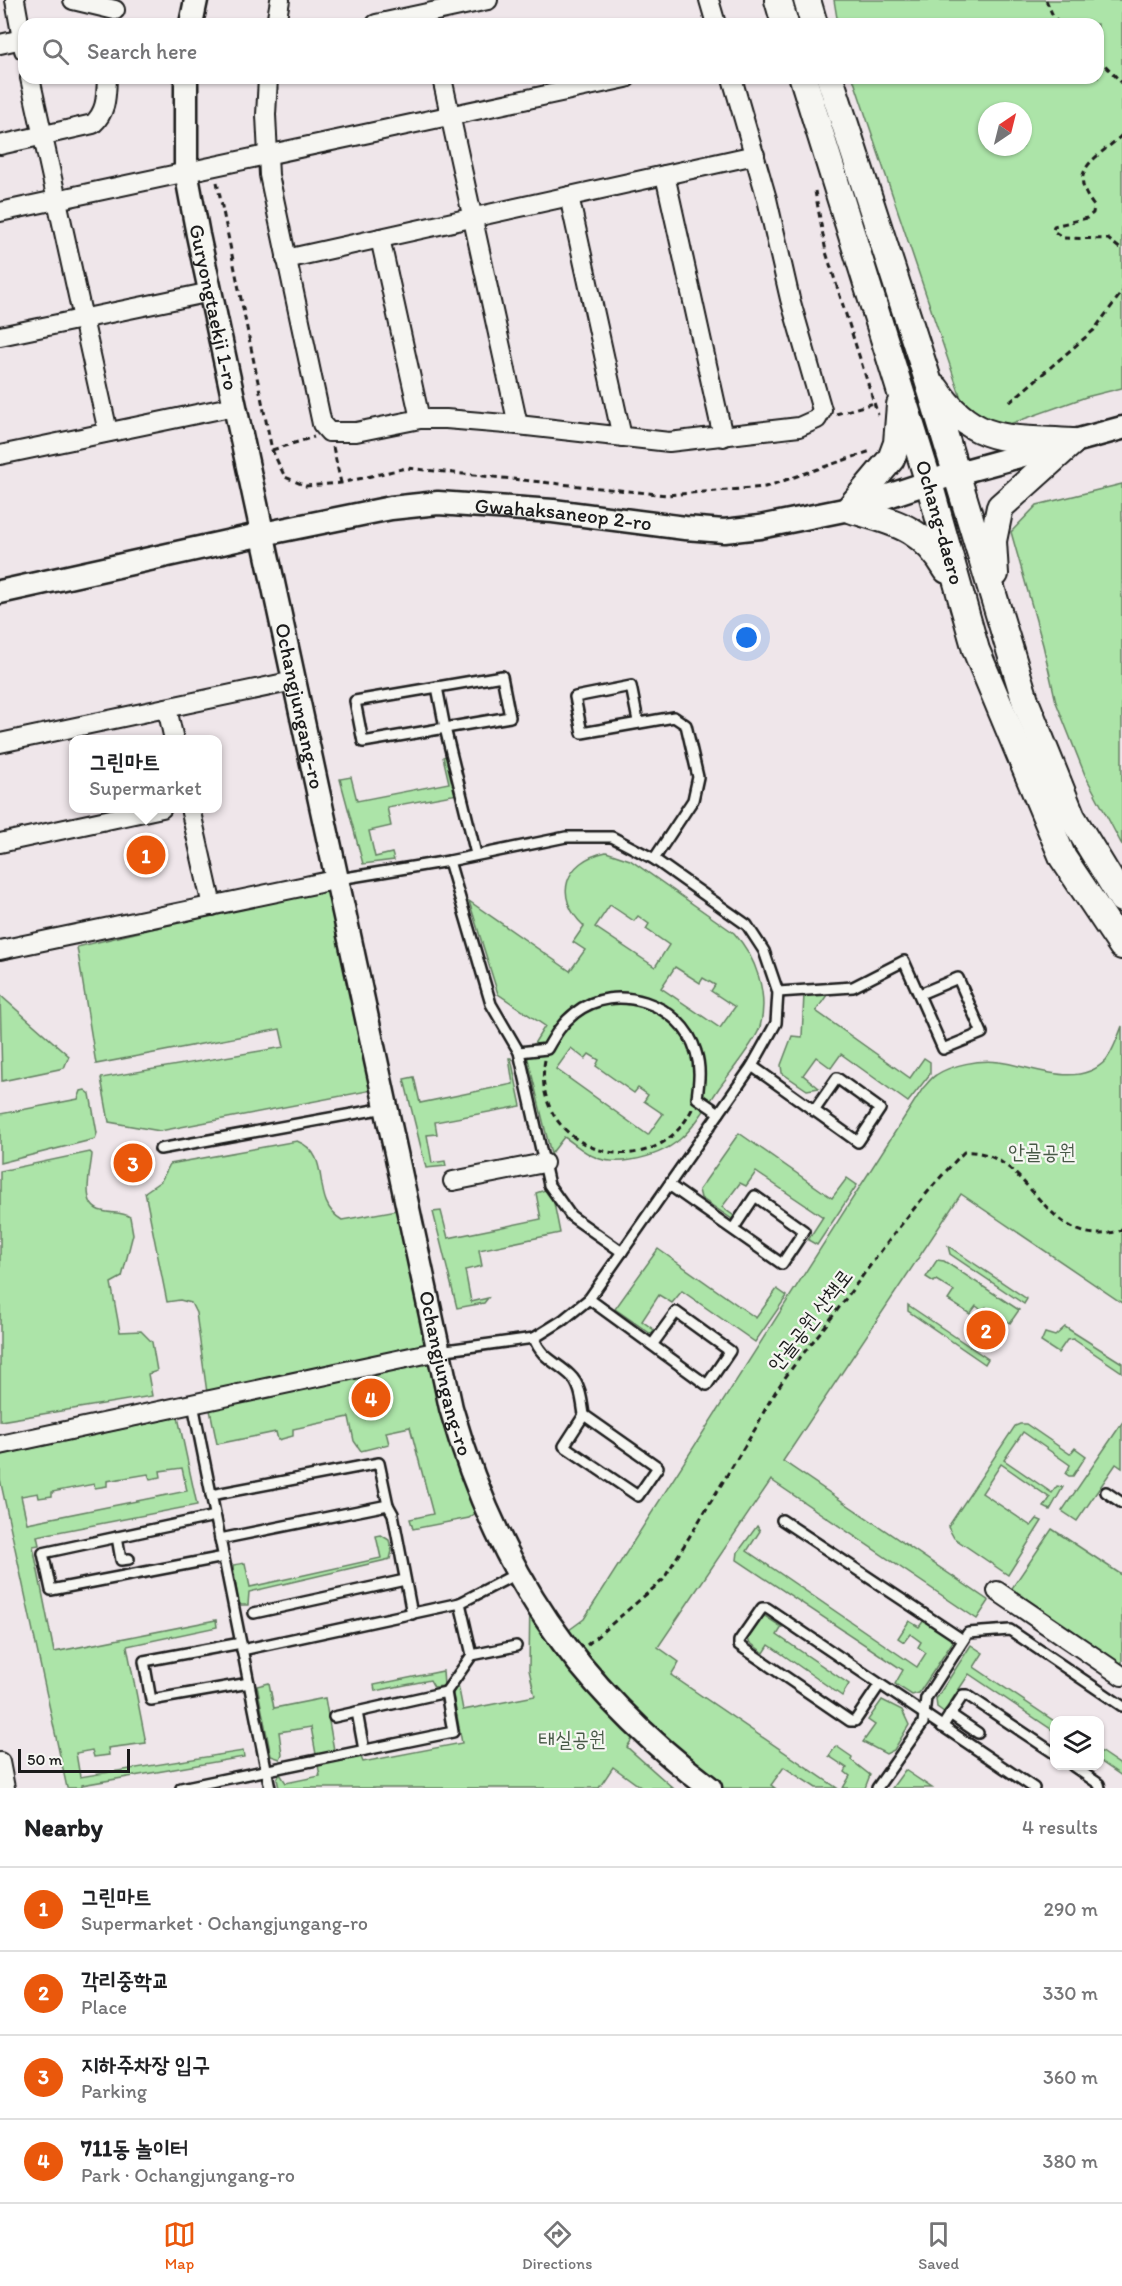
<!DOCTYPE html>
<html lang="en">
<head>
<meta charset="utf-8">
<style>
	body { margin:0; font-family:Itim,"Poor Story",sans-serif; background:#f2f2f2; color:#202124 }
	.controls { position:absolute; right:18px; bottom:18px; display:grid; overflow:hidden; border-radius:12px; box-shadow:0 2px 4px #0004 }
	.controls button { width:54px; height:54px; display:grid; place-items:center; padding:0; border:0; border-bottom:2px solid #e0e0e0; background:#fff; color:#202124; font:30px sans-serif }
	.compass { position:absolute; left:978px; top:102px; width:54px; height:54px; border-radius:50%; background:#fff; box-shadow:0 2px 4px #0004; rotate:35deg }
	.scale { position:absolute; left:18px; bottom:15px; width:112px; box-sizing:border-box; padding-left:6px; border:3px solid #1c1c1c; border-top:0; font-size:16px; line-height:21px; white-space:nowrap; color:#1c1c1c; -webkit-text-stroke:4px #f6f6f2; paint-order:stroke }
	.you { position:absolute; left:747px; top:638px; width:21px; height:21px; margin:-15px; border:4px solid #fff; border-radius:50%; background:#1a73e8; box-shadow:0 0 0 9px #1a73e833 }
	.badge { display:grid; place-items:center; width:39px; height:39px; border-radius:50%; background:#ea580c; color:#fff; font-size:20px; font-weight:700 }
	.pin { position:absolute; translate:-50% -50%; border:3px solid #fff; box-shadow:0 2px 6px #0006 }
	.popup { position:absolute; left:69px; top:735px; width:153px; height:78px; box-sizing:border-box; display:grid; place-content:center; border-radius:12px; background:#fff; filter:drop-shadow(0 2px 4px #0005); font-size:20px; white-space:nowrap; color:#757577 }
	.popup b { font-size:22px; color:#202124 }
	.popup::after { content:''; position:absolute; left:50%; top:100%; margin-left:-12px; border:12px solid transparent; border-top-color:#fff }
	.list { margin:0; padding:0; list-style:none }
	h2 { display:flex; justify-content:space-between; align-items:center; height:78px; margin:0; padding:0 24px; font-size:26px }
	h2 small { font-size:20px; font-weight:400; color:#757577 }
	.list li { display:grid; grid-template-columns:39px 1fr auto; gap:18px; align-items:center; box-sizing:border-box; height:84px; padding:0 24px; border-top:2px solid #e0e0e0 }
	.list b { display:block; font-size:22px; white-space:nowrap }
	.list p { margin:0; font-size:20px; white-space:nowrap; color:#757577 }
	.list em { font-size:20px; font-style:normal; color:#757577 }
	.icon { flex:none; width:33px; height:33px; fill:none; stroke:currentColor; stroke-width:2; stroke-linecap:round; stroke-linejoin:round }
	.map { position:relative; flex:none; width:1122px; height:1788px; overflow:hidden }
	.search { position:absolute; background:#fff; box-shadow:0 2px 4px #0004; left:18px; right:18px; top:18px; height:66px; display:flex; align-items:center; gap:15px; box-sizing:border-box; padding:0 21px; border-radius:18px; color:#757577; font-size:22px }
	.sheet { height:414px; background:#fff }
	nav { display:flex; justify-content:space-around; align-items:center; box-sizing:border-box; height:84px; border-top:2px solid #e0e0e0; background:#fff; font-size:16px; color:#757577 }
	nav a { display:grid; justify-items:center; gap:3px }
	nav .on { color:#ea580c }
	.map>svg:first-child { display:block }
</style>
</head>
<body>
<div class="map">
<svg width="1122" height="1788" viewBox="0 0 1122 1788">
	<rect width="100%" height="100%" fill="#efe6ea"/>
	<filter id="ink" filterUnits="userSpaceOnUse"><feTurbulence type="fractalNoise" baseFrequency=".0167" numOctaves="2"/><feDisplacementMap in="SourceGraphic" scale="12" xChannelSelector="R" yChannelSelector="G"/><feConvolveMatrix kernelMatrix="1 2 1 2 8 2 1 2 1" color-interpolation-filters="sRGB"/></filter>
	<g filter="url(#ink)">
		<g fill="#ace4a8" stroke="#648062" stroke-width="1.5" fill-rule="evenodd">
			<path d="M834,0H1122V388L1086,397L1001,427L966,413L853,78H1098V24H838ZM987,111H1023V147H987Z"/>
			<path d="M1122,484V845L1085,775L1056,702L1043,645L1011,532L1037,505Z"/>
			<path d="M449,755L458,794L387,807L391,826L369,831L375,857L392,853L394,860L363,864L340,779L351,777L357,801L449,783L443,757Z"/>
			<path d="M606,852L630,860L734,933C756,957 769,994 760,1027C756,1041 729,1074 719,1088C693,1127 681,1152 631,1160C621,1162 604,1162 595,1157C584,1153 574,1143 564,1137L551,1154L527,1055L545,1026L498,994L469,901L570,971L585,950L573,942L584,926C553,897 564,861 606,852ZM610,905L634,921L638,916L649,924L646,929L669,945L655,967L595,927ZM675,967L700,983L703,978L715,985L711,991L735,1007L720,1028L661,988ZM571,1048L585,1059L589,1054L599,1060L596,1066L634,1093L638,1088L648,1095L644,1101L663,1114L648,1135L556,1069Z"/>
			<path d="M339,879L383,1088L160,1131L109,1122L101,1078L284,1047L280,1029L96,1064L77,947L243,907Z"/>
			<path d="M829,992L816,1011L910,1078L924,1058L930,1062V1074L908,1102L841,1054L831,1068L816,1057L803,1075L819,1088L807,1090L782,1073L781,1065L792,1036L802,1037L804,994Z"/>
			<path d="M0,995L69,1056L64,1068L2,1081Z"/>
			<path d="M1122,1026V1303L961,1194L783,1461L989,1601L977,1619L771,1480L658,1647L679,1662L671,1675L837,1788H816L784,1767L771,1785L775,1788H710L638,1730L627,1747L673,1788H642L613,1767L599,1788H279L277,1779L280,1774L286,1783L320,1776L311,1727L279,1732L282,1754L280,1759L271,1756L257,1686L269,1683L274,1708L325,1698L335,1756L341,1760L361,1757L363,1762L462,1743L451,1684H458L463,1710L535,1696L529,1670L530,1595L558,1638L584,1619L923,1088C927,1084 931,1078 936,1075C951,1065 980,1059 999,1062C1031,1066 1078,1090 1106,1060C1113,1051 1118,1037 1122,1026Z"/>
			<path d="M509,1058H511L521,1106L435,1122L437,1134L427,1135L432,1163L445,1161L446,1166L426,1168L404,1079L414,1077L420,1103L513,1084Z"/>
			<path d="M85,1090L90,1094L97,1133L95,1139L0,1163V1114L78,1099L81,1091Z"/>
			<path d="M739,1133L832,1198L847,1178L857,1185L817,1245L808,1240L823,1217L756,1172L746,1186L740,1183L722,1207L734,1216L732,1219L701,1198L699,1190Z"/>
			<path d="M297,1141C335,1156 308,1200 342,1220L408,1208L478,1511L469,1518L413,1529L410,1519L433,1514L410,1427L386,1432L389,1444L361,1451L354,1441L349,1417L293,1429V1436L278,1440L276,1432L217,1444L208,1400L196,1313L191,1303L180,1300L167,1302L145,1192L161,1181L170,1164Z"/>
			<path d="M90,1152L92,1154C91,1171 79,1206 102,1211C111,1214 122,1211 130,1217L133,1234L122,1277L111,1283L120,1332L141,1331L152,1342L157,1371L148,1374L152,1396L0,1421V1171Z"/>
			<path d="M551,1188L560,1233L479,1250L482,1266L465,1270L471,1302L488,1298L484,1303L457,1308L433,1212L441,1211L448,1238L541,1219L536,1193Z"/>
			<path d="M948,1246L1027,1299L1024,1304L950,1254Z"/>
			<path d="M658,1249L756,1318L777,1289L787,1296L755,1342L682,1291L672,1303L659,1295L642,1321L654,1330L651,1334L615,1309Z"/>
			<path d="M937,1260L944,1261L1019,1310L1010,1323L986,1307L983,1311L976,1306L970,1314L948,1300L954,1291L936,1280L934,1282L926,1277Z"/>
			<path d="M908,1305L988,1359L985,1364L908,1311Z"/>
			<path d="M1065,1327L1122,1363V1372L1073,1339L1067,1340L1058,1353L1041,1342L1045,1333L1055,1336Z"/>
			<path d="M178,1417L197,1505L37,1536L39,1545L33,1546L54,1652L216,1620L217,1627L127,1646L146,1743L108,1748L109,1755L94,1757L92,1750L76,1753L80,1777L243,1751L244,1757L82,1785V1788H67L0,1479V1455ZM182,1468L187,1491L27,1523L21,1496L38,1493L39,1498L52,1496V1492L94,1484L95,1488L107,1486V1481L148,1474L150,1479L161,1477L160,1471Z"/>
			<path d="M1122,1423V1468L1116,1464L1077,1521L1062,1511Z"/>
			<path d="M1020,1424H1026L1070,1454L1075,1448L1086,1456L1073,1476H1069L1066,1474L1070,1465L1023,1432L1004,1460L1052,1493L1057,1486L1063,1487L1050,1510L1044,1507L1050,1498L1001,1464L982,1493L1031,1526L1037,1519L1042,1521L1008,1575L954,1538L948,1527L1015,1426Z"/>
			<path d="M757,1526L760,1531L747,1551L917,1667L926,1653L918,1647L921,1642L910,1634L904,1642L898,1638L909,1621L919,1627L924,1620L954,1640L919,1693L912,1695L895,1684L903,1670L737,1560L738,1552Z"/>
			<path d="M1052,1529L1122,1575V1676L1006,1597Z"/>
			<path d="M381,1535L389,1540L392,1551L390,1559L249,1592L248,1605H241L238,1601L233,1565L245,1563L250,1587L381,1558L376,1536Z"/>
			<path d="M765,1616L782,1627L777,1635L849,1684L842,1696L769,1645L764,1653L749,1642L748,1635L759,1620Z"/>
			<path d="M971,1645L983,1653L974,1667L1054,1721V1731L969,1674L944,1712L937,1707L936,1699Z"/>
			<path d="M443,1671L444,1686L434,1687L430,1680L375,1691L374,1685Z"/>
			<path d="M882,1700L902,1710L909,1725L894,1750L886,1754L863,1742L875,1725L868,1720Z"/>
			<path d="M836,1746L852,1757L851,1760L870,1775L865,1788H843L850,1776L845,1772L847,1768L829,1756Z"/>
			<path d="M1100,1751L1122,1766V1776L1100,1761Z"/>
			<path d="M905,1770L932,1788H892Z"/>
		</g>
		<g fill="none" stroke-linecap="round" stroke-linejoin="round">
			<g stroke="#1c1c1c" stroke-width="14">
				<g id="service">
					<path d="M502,676L510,717L363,742L355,701Z"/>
					<path d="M437,687L445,728L476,854"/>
					<path d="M638,721L631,686L575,697L582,733L674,717L686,725L698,777L693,800L654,859"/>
					<path d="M449,861L491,1004L519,1052L549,1185L571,1216L622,1252"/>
					<path d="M339,879L449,861L566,837H612L654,859L747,925L764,951L778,992L776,1023L752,1066L589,1299L563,1320L534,1338L439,1351"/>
					<path d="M778,992L853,987L904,961L943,1049L982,1033L958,978L920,994"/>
					<path d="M519,1052L547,1049C555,1035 562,1023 575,1013C615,981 682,1003 696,1052C701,1068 699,1082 697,1098L719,1113"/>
					<path d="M752,1066L858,1142L880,1109L837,1078L814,1111"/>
					<path d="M160,1149L385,1108"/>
					<path d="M669,1185L782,1264L804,1231L755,1196L733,1229"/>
					<path d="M589,1299L707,1385L730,1351L676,1312L652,1345"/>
					<path d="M534,1338C541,1358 555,1361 570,1375C581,1385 582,1402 584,1415L564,1446L638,1496L658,1467L584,1415"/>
					<path d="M193,1404L270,1788"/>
					<path d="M1106,1492L1122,1503"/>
					<path d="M211,1495L379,1463L388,1505L220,1539"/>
					<path d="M388,1505L393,1514L412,1614"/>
					<path d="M215,1516L43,1553L51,1590L224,1557"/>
					<path d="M782,1520L963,1640"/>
					<path d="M117,1537L121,1560L129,1559"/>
					<path d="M460,1603L472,1655L516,1646"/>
					<path d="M254,1613L405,1580"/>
					<path d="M241,1643L144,1661L151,1700L249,1683"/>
					<path d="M242,1650L460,1603L518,1573"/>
					<path d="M880,1684L855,1721H850L739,1645V1641L762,1608H767L1034,1788"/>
					<path d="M446,1692L472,1655"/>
					<path d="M357,1712L364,1750"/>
					<path d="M950,1714L978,1733"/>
					<path d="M942,1727L963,1695H967L1054,1753"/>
					<path d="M1073,1766L1099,1784L1100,1788"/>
					<path d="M181,1788L453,1732L446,1692L334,1717"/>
					<path d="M877,1788L923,1723L926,1698L968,1633L1010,1630L1122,1706"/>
				</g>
			</g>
			<g stroke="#1c1c1c" stroke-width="22">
				<g id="minor">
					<path d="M15,0L24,50"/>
					<path d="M73,0L115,10"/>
					<path d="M709,0L716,24"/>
					<path d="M276,24L280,0"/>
					<path d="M376,24L488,0"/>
					<path d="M0,44L22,39"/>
					<path d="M30,78L108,432"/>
					<path d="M268,78L266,115L269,175L322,424L329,432H356L420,419H446L518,425L669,442L799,427L817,419L822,410L790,299L767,199L732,78"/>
					<path d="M442,78L518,425"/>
					<path d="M0,145L93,124C107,111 106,96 107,78"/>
					<path d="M665,175L723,437"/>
					<path d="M569,196L622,437"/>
					<path d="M0,212L626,78"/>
					<path d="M380,238L420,419"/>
					<path d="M286,259L755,155"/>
					<path d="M0,336L211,292"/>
					<path d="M0,455L235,406"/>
					<path d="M167,708L174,740"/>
					<path d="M0,743L294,681"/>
					<path d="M190,808L212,906"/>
					<path d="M0,843L162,808"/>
					<path d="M0,950L339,879"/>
					<path d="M453,1181L544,1163"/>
					<path d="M0,1445L439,1351"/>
					<path d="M997,1591L1122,1676"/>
					<path d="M0,1762L5,1788"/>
				</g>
			</g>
			<g stroke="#1c1c1c" stroke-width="27">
				<g id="tertiary">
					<path d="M191,24L196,0"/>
					<path id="s1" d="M186,78V171L198,235L451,1408C497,1570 576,1687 710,1788"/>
					<path id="s2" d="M0,592L263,534L391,508L438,503L553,511L685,528L724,531L760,527L849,509L954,474L1122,428"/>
				</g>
			</g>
			<g stroke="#1c1c1c" stroke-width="30">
				<g id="secondary">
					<path d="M778,0L785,24"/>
					<path d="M807,0L814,24"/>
					<path id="s3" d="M803,78L929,483L976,650L1063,858L1122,946"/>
					<path d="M830,78L927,377L1026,703L1072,817L1122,899"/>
					<path d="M936,389C973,445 1012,438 1072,442"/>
					<path d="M900,405L897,443L891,459L849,509C895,523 921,526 947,570"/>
					<path d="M995,574L993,541L1000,507L1072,442"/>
				</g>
			</g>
			<g stroke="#1c1c1c" stroke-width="3" stroke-dasharray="6 4.5" stroke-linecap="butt">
				<path d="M1046,0L1053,16L1061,24"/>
				<path d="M1098,58L1122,83"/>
				<path d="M1122,135C1097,159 1065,169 1094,206L1093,213L1087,218L1054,226L1053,231L1064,238L1108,239L1122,250"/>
				<path d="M217,182L272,450L285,477L306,486L341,483L406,468L667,495L765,487L871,451"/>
				<path d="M815,191L826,252L878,415"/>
				<path d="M1010,402L1094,330L1122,292"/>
				<path d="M836,414L874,403"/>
				<path d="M333,447L341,483"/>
				<path d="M272,450L314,437"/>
				<path d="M545,1060C528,1151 654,1192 693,1107"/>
				<path d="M587,1645L663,1580L757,1426C777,1381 806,1352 835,1313C876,1258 916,1201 964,1152C1032,1147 1043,1256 1122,1230"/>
			</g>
			<use href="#service" stroke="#f6f6f2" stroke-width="9"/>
			<use href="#minor" stroke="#f6f6f2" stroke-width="18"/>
			<use href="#tertiary" stroke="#f6f6f2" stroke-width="22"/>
			<use href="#secondary" stroke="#f6f6f2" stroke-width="26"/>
		</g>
	</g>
	<g text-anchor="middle" stroke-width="4.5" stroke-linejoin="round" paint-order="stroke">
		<g font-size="21" fill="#1c1c1c" stroke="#f6f6f2">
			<text dy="7" stroke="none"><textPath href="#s1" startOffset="232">Guryongtaekji 1-ro</textPath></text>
			<text dy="7" stroke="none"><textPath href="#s2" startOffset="573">Gwahaksaneop 2-ro</textPath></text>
			<text dy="7" stroke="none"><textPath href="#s3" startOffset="465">Ochang-daero</textPath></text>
			<text dy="7" stroke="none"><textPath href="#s1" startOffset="640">Ochangjungang-ro</textPath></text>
			<text transform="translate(810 1320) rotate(-52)" y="7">안골공원 산책로</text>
			<text dy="7" stroke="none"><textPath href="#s1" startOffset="1323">Ochangjungang-ro</textPath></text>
		</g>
		<g font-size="21" fill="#475846" stroke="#f6f6f2">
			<text x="1042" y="1159">안골공원</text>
			<text x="572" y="1746">태실공원</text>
		</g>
	</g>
</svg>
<div class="controls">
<button><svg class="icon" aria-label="layers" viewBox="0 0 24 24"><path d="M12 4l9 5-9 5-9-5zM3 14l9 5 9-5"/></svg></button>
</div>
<svg class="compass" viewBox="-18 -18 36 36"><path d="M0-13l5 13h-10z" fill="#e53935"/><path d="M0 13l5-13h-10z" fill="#757577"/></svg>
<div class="scale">50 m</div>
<div class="you"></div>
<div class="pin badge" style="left:146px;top:855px">1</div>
<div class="popup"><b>그린마트</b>Supermarket</div>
<div class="pin badge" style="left:986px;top:1330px">2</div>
<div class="pin badge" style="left:133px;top:1163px">3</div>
<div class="pin badge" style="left:371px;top:1398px">4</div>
<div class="search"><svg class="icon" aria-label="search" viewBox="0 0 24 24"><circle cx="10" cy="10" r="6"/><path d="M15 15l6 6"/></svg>Search here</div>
</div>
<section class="sheet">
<h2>Nearby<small>4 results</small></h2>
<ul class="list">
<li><span class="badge">1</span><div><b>그린마트</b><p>Supermarket · Ochangjungang-ro</p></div><em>290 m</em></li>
<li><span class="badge">2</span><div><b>각리중학교</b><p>Place</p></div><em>330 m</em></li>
<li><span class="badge">3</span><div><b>지하주차장 입구</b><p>Parking</p></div><em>360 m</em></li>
<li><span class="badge">4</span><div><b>711동 놀이터</b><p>Park · Ochangjungang-ro</p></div><em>380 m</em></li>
</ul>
</section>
<nav>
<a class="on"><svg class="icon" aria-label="map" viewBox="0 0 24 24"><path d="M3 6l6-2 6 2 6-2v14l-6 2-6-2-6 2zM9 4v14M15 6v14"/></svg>Map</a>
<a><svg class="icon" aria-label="directions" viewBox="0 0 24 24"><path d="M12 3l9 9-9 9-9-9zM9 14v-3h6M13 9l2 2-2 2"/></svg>Directions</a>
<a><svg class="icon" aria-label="saved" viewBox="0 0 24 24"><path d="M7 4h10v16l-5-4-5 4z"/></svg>Saved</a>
</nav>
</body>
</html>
